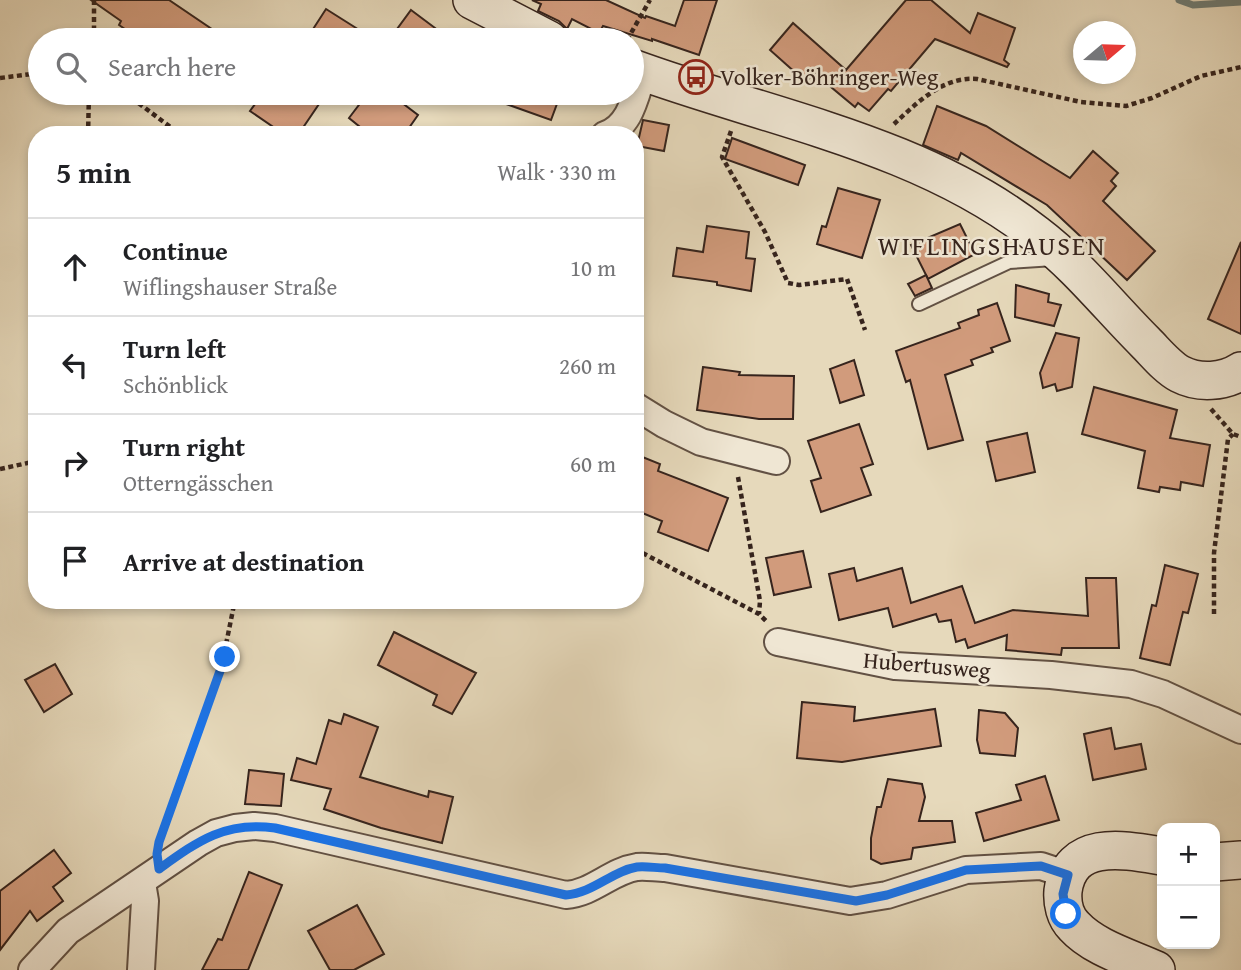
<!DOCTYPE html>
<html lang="en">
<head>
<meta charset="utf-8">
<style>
	body { margin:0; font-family:"Gentium Book Plus",serif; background:#f6f6f6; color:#202124 }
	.controls { position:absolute; right:21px; bottom:21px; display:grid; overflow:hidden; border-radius:14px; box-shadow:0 4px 10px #0003 }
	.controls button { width:63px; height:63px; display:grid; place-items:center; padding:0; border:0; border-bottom:2px solid #e0e0e0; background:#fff; color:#202124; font:35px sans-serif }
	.compass { position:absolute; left:1073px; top:21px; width:63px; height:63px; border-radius:50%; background:#fff; box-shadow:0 4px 10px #0003; rotate:71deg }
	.stop { position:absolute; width:21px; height:21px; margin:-16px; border:5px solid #1a73e8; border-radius:50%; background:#fff }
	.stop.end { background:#1a73e8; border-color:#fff; box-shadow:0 2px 7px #0008 }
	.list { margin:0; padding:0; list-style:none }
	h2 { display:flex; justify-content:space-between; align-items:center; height:91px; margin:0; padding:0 28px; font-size:30px }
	h2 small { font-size:23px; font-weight:400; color:#757577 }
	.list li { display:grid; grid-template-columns:46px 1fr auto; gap:21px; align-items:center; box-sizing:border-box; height:98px; padding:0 28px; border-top:2px solid #e0e0e0 }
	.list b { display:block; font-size:26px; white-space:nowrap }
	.list p { margin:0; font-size:23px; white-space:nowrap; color:#757577 }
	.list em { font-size:23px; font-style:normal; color:#757577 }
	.icon { flex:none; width:38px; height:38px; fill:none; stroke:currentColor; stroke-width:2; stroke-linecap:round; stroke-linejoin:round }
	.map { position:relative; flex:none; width:1241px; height:970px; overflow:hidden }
	.search { position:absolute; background:#fff; box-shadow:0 4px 10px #0003; left:28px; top:28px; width:616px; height:77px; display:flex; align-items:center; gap:18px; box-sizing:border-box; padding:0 24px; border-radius:38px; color:#757577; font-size:26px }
	.panel { position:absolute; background:#fff; box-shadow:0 4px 10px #0003; left:28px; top:126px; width:616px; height:483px; border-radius:28px }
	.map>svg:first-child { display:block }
</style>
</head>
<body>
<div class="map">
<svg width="1241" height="970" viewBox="0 0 1241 970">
	<rect width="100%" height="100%" fill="#e6d9bb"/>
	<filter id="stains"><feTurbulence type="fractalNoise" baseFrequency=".00286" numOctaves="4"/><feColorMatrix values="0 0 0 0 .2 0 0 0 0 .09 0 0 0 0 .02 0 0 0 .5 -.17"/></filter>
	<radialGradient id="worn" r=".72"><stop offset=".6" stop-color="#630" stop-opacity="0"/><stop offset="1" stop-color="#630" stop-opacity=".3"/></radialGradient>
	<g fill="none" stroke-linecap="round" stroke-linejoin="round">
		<path stroke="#707e77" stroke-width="7" d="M1179,0L1193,5L1241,2"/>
	</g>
	<g fill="#d19b7c" stroke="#36241d" stroke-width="2">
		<path d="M91,0H169L228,40H141L119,25L121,21Z"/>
		<path d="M532,0H606L645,18L646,16L675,26L684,0H717L699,55L652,39V41L603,26L599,33L572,19L567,29L559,21L538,11L541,4Z"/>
		<path d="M906,0H931L970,33L978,13L1015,28L1004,60L1009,64L1007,67L935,39L891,91L888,89L869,111L858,103L855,107L814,73L806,82L770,50L793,23L846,70Z"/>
		<path d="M326,9L375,40H306Z"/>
		<path d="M411,10L451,40H389Z"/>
		<path d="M263,93H303L319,104L298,135H285L250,111Z"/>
		<path d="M368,93H389L418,115L404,135H370L349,118Z"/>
		<path d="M482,93H561L551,120L481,95Z"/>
		<path d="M937,106L986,126L1070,178L1093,151L1118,173L1111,181L1116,186L1103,201L1155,251L1127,280L1047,205L961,153L958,160L923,145Z"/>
		<path d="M643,120L669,125L664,151L637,146Z"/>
		<path d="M732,138L805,165L798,185L725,159Z"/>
		<path d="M838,188L880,200L862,258L817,244L822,226L826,227Z"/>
		<path d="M960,224L975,254L928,279L911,245Z"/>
		<path d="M707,226L749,232L746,258L755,259L751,291L717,285V282L673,276L677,248L703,252Z"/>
		<path d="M1241,242V334L1208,319Z"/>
		<path d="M926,275L932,288L915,296L908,284Z"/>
		<path d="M1016,285L1049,294L1048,302L1061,305L1054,326L1015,317Z"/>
		<path d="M997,303L1010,341L991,348L993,352L971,360L973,365L945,375L963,440L928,449L910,380L906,382L896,351L960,328L958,323L979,315L978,310Z"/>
		<path d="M1056,333L1079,338L1072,387L1057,391L1055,384L1043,388L1040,373Z"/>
		<path d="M854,360L864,395L840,403L830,369Z"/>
		<path d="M703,367L740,372L739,375L794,376L793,419H759L697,410Z"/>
		<path d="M1094,387L1177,410L1170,438L1210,445L1203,486L1181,482L1180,490L1160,487L1159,492L1138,488L1145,451L1082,434Z"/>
		<path d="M859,424L873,464L861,468L871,495L821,512L811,481L821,478L808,441Z"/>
		<path d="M1027,433L1035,472L996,481L987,442Z"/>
		<path d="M635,454L660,464L658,471L728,498L708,551L658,532L662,521L635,510Z"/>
		<path d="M803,551L811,587L774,595L766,558Z"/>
		<path d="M1165,565L1198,574L1188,613L1183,612L1170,665L1140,658L1152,605L1156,606Z"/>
		<path d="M854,568L857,581L902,568L911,603L962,586L975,623L1013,610L1088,616L1086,578H1116L1119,648H1062L1061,655L1006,650L1007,635L968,648L965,639L956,642L951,620L939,622L936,614L893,627L888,608L839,620L829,574Z"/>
		<path d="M394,632L476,673L452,714L433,705L437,695L378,665Z"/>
		<path d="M55,664L72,694L44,712L25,680Z"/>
		<path d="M802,702L855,707L854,721L935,709L941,746L842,762L797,758Z"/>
		<path d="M979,710L1005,713L1018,728L1015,756L980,753L977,740Z"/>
		<path d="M344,714L378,727L360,777L428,797L429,791L453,797L442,843L381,828L324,809L331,789L291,780L297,758L316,764L329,720L341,724Z"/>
		<path d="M1111,728L1115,749L1141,744L1146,769L1093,780L1084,734Z"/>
		<path d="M249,770L284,774L281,806L245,804Z"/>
		<path d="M1045,776L1059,820L984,841L976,813L1021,800L1016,785Z"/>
		<path d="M888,779L922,784L925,797L919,821H952L955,842L913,848L911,859L881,864L871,859V838L877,807H881Z"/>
		<path d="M54,850L71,873L53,887L63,901L37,921L30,911L0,950V891Z"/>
		<path d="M249,872L282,885L248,970H202L218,939L222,940Z"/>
		<path d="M357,905L384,954L354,970H330L308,931Z"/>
	</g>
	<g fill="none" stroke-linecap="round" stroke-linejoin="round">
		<g stroke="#625144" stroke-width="16">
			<path id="lane" d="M919,304L1009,262L1054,259"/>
		</g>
		<g stroke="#625144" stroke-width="30">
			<g id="street">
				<path d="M605,135C631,126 635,96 643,73"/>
				<path d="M635,406L664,424L701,442L776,461"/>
				<path d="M778,642L895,666L1051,675L1131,684L1163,694L1241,730"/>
				<path d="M32,970L68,931L198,843L216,833L235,828L254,826L275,828L566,895C593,893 611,871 637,867C646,866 656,868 665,868L850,901L887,895L966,870L1041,866L1068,875"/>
				<path d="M141,970L145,901L142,883"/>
			</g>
		</g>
		<g stroke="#36241d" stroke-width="40">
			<g id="secondary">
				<path d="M472,0L549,40"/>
				<path d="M632,68C768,118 920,143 1036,234C1077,265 1109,306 1145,342C1156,353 1167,367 1180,374C1199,384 1224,382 1241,371"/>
				<path d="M1215,862L1241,860"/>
				<path d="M1156,970C1130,958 1094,948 1074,926C1065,917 1062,903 1063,891C1070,838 1126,850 1162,856"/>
			</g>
		</g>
		<g stroke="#36241d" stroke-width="4.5" stroke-dasharray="5 3.5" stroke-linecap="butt">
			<path d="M94,0V40"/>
			<path d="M627,40L650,0"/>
			<path d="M0,78L40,73"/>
			<path d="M125,93L181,135"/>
			<path d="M894,124C917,103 943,76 977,79L1081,102L1126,106L1152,98L1201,76L1241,67"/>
			<path d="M731,131L722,157L765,232L788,283L799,285L847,279L865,330"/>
			<path d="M88,135L89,93"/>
			<path d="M1211,409L1233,434L1241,437"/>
			<path d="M0,469L37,461"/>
			<path d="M738,477L760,601L759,614"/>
			<path d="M635,549L759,614L766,621"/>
			<path d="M1214,614V553L1228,439L1233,434"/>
			<path d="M161,837L221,669L235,600"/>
		</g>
		<use href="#lane" stroke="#efe6d3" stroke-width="12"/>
		<use href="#street" stroke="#efe6d3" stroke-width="26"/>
		<use href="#secondary" stroke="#efe6d3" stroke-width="37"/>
	</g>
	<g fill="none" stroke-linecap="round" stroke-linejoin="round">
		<path stroke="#1a73e8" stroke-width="9" d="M225,657L159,842L157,854L159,869C198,841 225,821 275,828L566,895C593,893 612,871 637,867C646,866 656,868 665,868L856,901L887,895L966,870L1041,866L1068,875L1063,894L1066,914"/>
	</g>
	<defs>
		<g id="bus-ring" transform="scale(1.75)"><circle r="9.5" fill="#efe6d3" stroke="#8f2418" stroke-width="1.5"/><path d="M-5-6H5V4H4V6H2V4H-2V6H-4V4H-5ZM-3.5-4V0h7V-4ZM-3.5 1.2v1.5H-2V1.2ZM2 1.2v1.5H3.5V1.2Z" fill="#8f2418"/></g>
	</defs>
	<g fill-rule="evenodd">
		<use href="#bus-ring" x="696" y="77"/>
	</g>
	<g text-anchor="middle" stroke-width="5" stroke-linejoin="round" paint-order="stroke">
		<g font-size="23" fill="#36241d" stroke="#efe6d3" text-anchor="start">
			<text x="720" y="85">Volker-Böhringer-Weg</text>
		</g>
		<g font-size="23" fill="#36241d" stroke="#efe6d3">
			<text transform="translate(927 665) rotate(5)" y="8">Hubertusweg</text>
		</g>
		<g font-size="26" letter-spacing="2" fill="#36241d" stroke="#efe6d3">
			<text x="992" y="255">WIFLINGSHAUSEN</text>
		</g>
	</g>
	<rect width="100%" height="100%" filter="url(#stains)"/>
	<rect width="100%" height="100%" fill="url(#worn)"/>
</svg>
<div class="controls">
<button>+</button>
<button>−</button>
</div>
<svg class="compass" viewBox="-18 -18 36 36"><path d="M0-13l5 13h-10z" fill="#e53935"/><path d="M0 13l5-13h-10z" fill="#757577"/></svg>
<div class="stop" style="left:1066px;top:914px"></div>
<div class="stop end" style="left:225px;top:657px"></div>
<div class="search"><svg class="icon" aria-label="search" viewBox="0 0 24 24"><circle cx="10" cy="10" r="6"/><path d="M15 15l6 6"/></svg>Search here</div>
<section class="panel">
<h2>5 min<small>Walk · 330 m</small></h2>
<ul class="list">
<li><svg class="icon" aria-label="ahead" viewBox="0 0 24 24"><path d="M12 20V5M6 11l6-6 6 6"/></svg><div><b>Continue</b><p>Wiflingshauser Straße</p></div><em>10 m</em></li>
<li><svg class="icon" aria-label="left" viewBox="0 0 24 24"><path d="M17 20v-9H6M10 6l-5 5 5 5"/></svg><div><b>Turn left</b><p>Schönblick</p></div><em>260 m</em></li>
<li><svg class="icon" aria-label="right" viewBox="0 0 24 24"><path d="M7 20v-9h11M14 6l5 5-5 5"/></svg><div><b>Turn right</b><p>Otterngässchen</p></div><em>60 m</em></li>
<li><svg class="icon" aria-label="arrive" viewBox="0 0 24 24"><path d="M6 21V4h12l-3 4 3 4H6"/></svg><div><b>Arrive at destination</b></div></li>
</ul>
</section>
</div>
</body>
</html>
